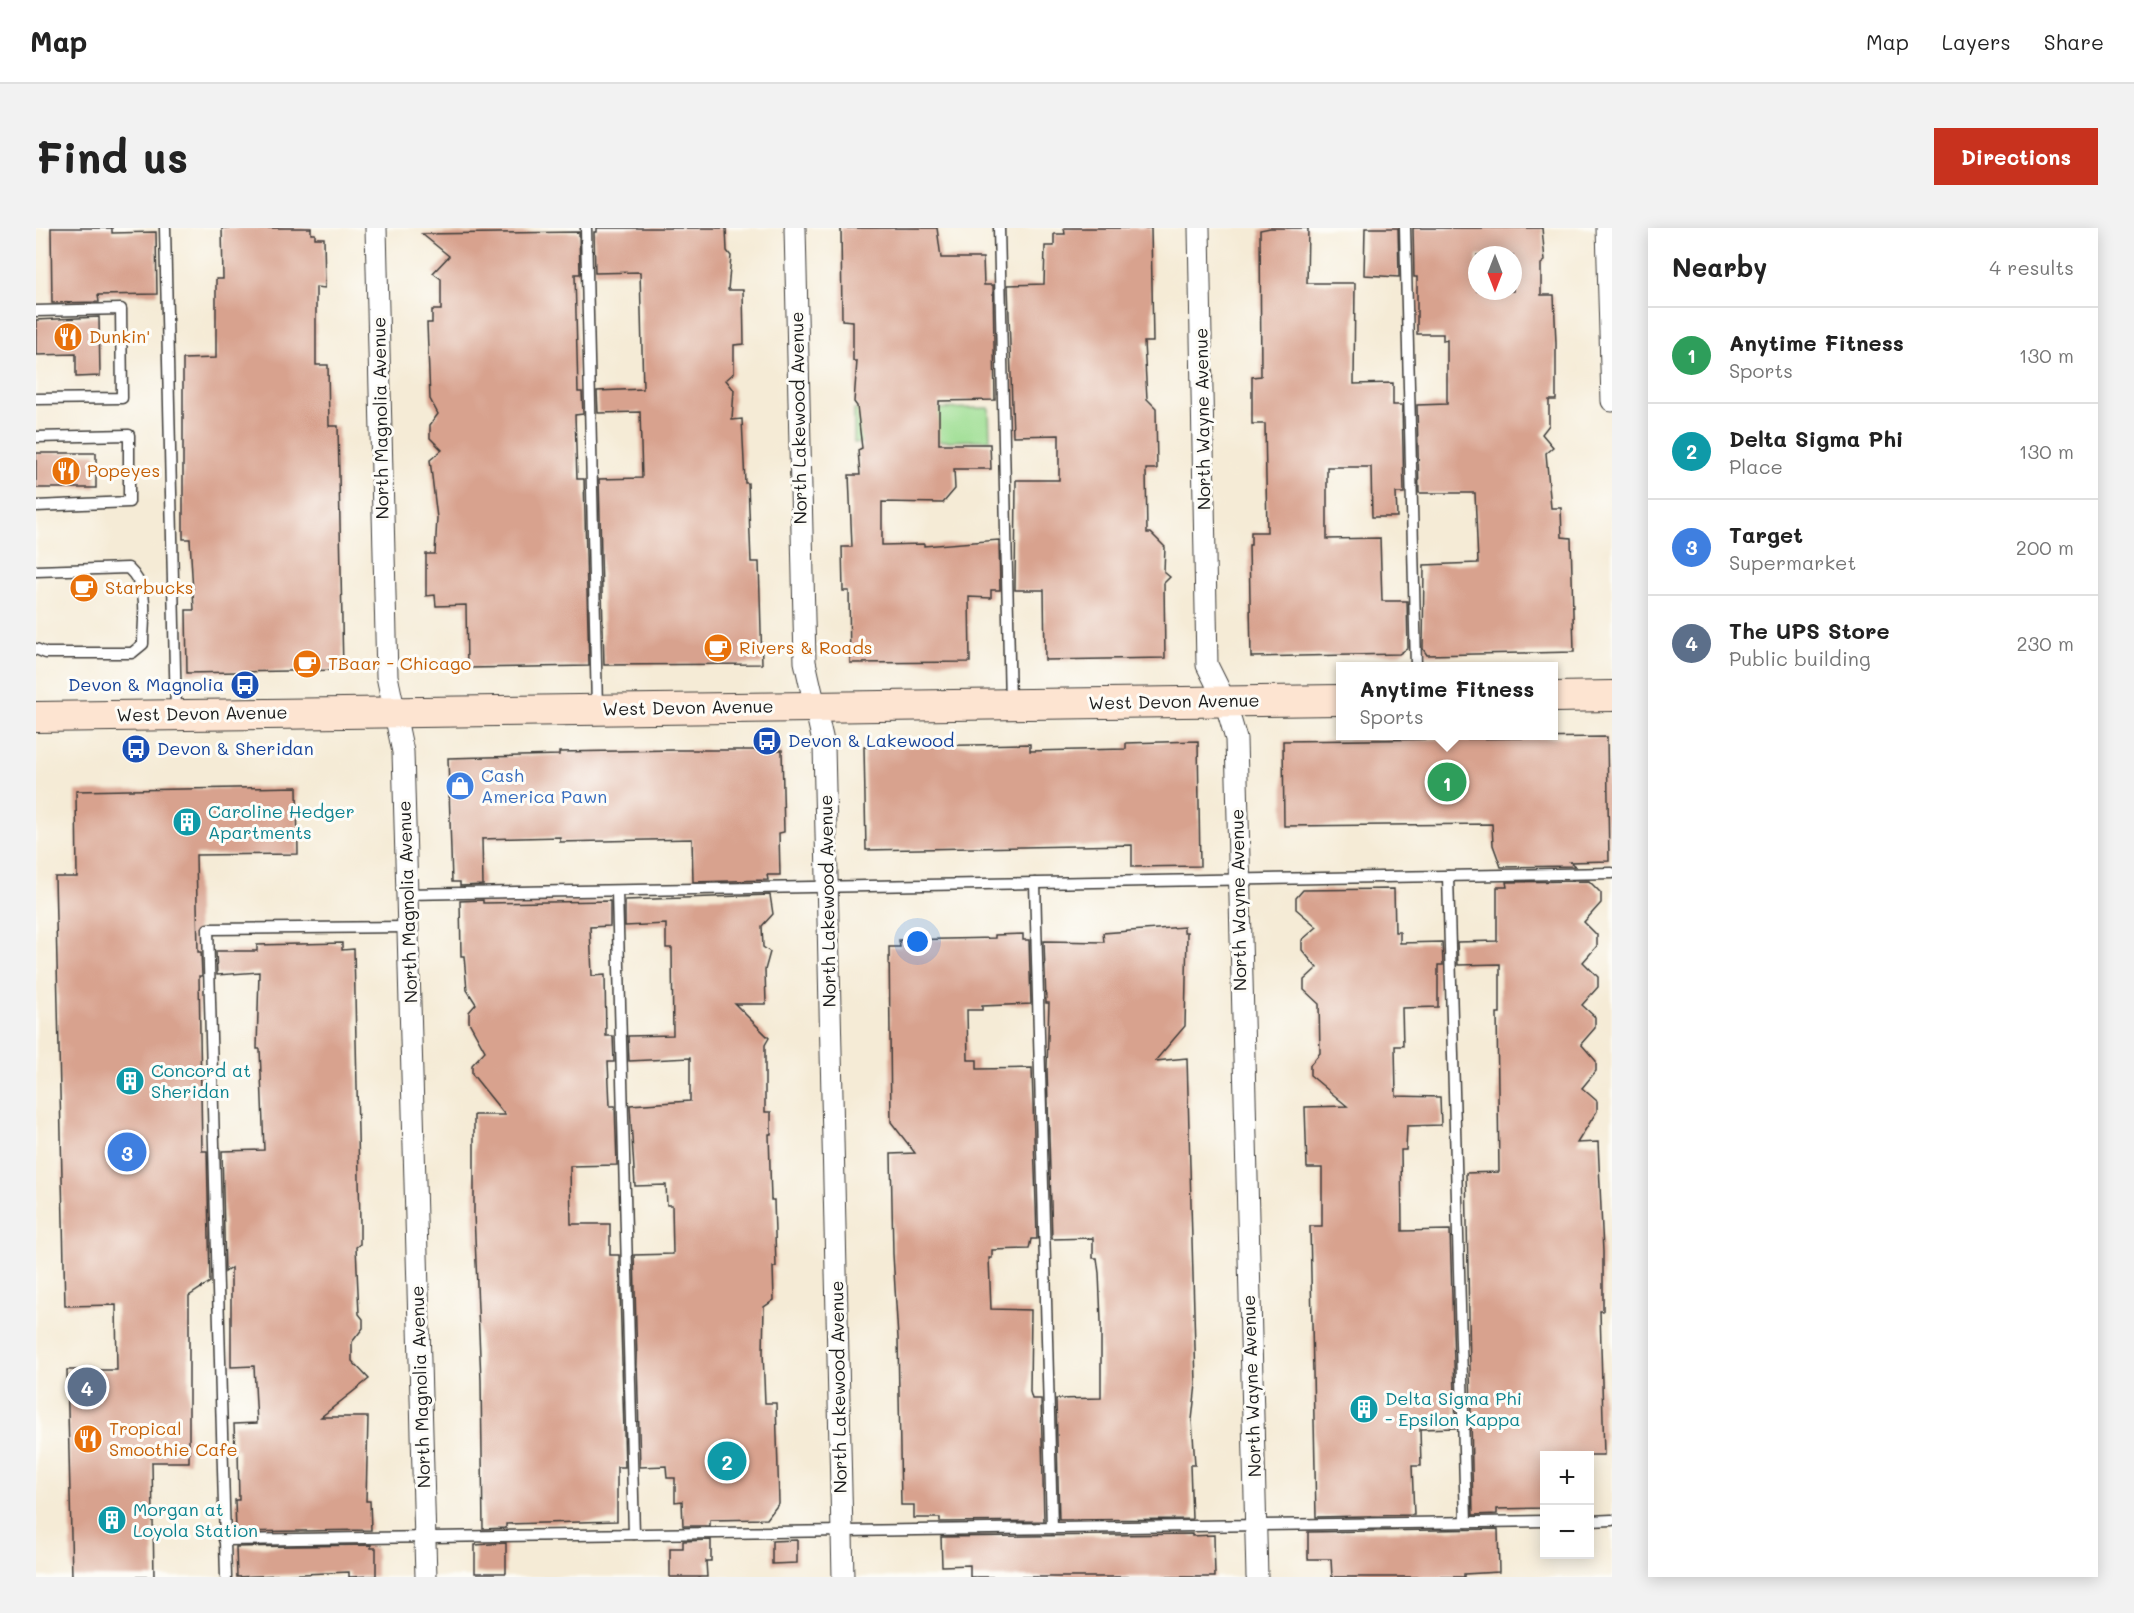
<!DOCTYPE html>
<html lang="en">
<head>
<meta charset="utf-8">
<style>
	body { margin:0; font-family:Mali,sans-serif; background:#f2f2f2; color:#222 }
	.controls { position:absolute; right:18px; bottom:18px; display:grid; overflow:hidden; border-radius:0px; box-shadow:0 3px 15px #0003 }
	.controls button { width:54px; height:54px; display:grid; place-items:center; padding:0; border:0; border-bottom:2px solid #e0e0e0; background:#fff; color:#222; font:30px sans-serif }
	.compass { position:absolute; left:1432px; top:18px; width:54px; height:54px; border-radius:50%; background:#fff; box-shadow:0 3px 15px #0003; rotate:180deg }
	.you { position:absolute; left:882px; top:714px; width:21px; height:21px; margin:-15px; border:4px solid #fff; border-radius:50%; background:#1a73e8; box-shadow:0 0 0 9px #1a73e833 }
	.badge { display:grid; place-items:center; width:39px; height:39px; border-radius:50%; background:#c8321e; color:#fff; font-size:20px; font-weight:700 }
	.pin { position:absolute; translate:-50% -50%; border:3px solid #fff; box-shadow:0 2px 6px #0006 }
	.popup { position:absolute; left:1300px; top:434px; width:222px; height:78px; box-sizing:border-box; display:grid; place-content:center; border-radius:0px; background:#fff; filter:drop-shadow(0 2px 4px #0005); font-size:20px; white-space:nowrap; color:#767676 }
	.popup b { font-size:22px; color:#222 }
	.popup::after { content:''; position:absolute; left:50%; top:100%; margin-left:-12px; border:12px solid transparent; border-top-color:#fff }
	.list { margin:0; padding:0; list-style:none }
	h2 { display:flex; justify-content:space-between; align-items:center; height:78px; margin:0; padding:0 24px; font-size:26px }
	h2 small { font-size:20px; font-weight:400; color:#767676 }
	.list li { display:grid; grid-template-columns:39px 1fr auto; gap:18px; align-items:center; box-sizing:border-box; height:96px; padding:0 24px; border-top:2px solid #e0e0e0 }
	.list b { display:block; font-size:22px; white-space:nowrap }
	.list p { margin:0; font-size:20px; white-space:nowrap; color:#767676 }
	.list em { font-size:20px; font-style:normal; color:#767676 }
	.map { position:relative; flex:none; width:1576px; height:1349px; overflow:hidden; border-radius:0px }
	header { display:flex; align-items:center; gap:36px; box-sizing:border-box; height:84px; padding:0 30px; background:#fff; border-bottom:2px solid #e0e0e0 }
	header strong { font-size:28px }
	nav { display:flex; gap:33px; margin-inline-start:auto; font-size:21px }
	.intro { display:flex; align-items:center; justify-content:space-between; box-sizing:border-box; height:144px; padding:0 36px }
	h1 { margin:0; font-size:42px }
	.button { padding:15px 27px; border-radius:0px; background:#c8321e; color:#fff; font-size:21px; font-weight:700 }
	main { display:flex; gap:36px; padding:0 36px }
	aside { flex:1; background:#fff; border-radius:0px; box-shadow:0 3px 15px #0003 }
	.map>svg:first-child { display:block }
</style>
</head>
<body>
<header>
<strong>Map</strong>
<nav><a>Map</a><a>Layers</a><a>Share</a></nav>
</header>
<div class="intro"><h1>Find us</h1><a class="button">Directions</a></div>
<main>
<div class="map">
<svg width="1576" height="1349" viewBox="0 0 1576 1349">
	<rect width="100%" height="100%" fill="#fdfcf7"/>
	<filter id="ink" filterUnits="userSpaceOnUse"><feTurbulence type="fractalNoise" baseFrequency=".0167" numOctaves="2"/><feDisplacementMap in="SourceGraphic" scale="12" xChannelSelector="R" yChannelSelector="G"/><feConvolveMatrix kernelMatrix="1 2 1 2 8 2 1 2 1" color-interpolation-filters="sRGB"/></filter>
	<filter id="wash" filterUnits="userSpaceOnUse"><feTurbulence type="fractalNoise" baseFrequency=".008" numOctaves="4" result="noise"/><feDisplacementMap in="SourceGraphic" scale="24" xChannelSelector="R" yChannelSelector="G"/><feGaussianBlur stdDeviation="1.35" result="paint"/><feColorMatrix in="noise" values="0 0 0 0 0 0 0 0 0 0 0 0 0 0 0 0 0 1.4 0 .05"/><feComposite in="paint" operator="in"/></filter>
	<g filter="url(#wash)">
		<rect width="100%" height="100%" fill="#f5ebd6"/>
		<path fill="#9ede93" stroke="#5d7d58" stroke-width="1.5" d="M953,180L954,212L818,215V182Z"/>
		<g id="blocks">
			<g fill="#d8a28e" fill-rule="evenodd">
				<path d="M15,0H76V5L120,4L121,66L62,67L63,74L16,75Z"/>
				<path d="M186,0H275V6H279V10H288L289,60L280,59V137H292L293,198H302L307,442L151,445L150,382H158L154,311H147V131L180,130V51H187Z"/>
				<path d="M561,0H690L691,23L695,28L692,62H707L708,116L698,117V145L690,152L698,162L696,192L706,191L709,255H712L715,334H723L726,436L568,437L563,251L606,250L604,184L562,185L561,163L607,161L604,44L559,45L558,4H561Z"/>
				<path d="M805,0H901L905,30H947L948,57H957L959,172L903,173V216H954L955,241H918L919,261L907,275L846,274V317L888,316V318L963,312L964,362H955V370L933,369L934,434L814,435L813,363H807L806,319H816L813,247H824L822,222L826,220L821,178L818,174L821,133H817V93L806,92Z"/>
				<path d="M1028,0H1115L1117,114H1108L1111,171L1120,180L1121,241H1110L1111,305H1115L1129,319L1128,344L1134,349L1128,355L1129,430L1009,432L1008,362H979L980,252H1023V207L977,208L972,57L1008,56L1009,18H1018V6H1029Z"/>
				<path d="M1234,0H1272L1271,55H1319L1318,156L1357,155V177H1366L1368,265H1360L1361,289H1336L1335,239H1291V311L1344,310L1346,373H1371L1372,420L1363,426L1215,429L1213,317H1215V304H1231L1229,196H1216V149L1225,148L1224,2Z"/>
				<path d="M1329,0H1362L1363,49L1328,47Z"/>
				<path d="M1377,0H1506L1509,33L1505,36V67H1518L1520,116V172H1513V197L1506,206L1517,219L1510,225L1515,280H1525L1526,309L1535,310L1538,424L1391,427L1387,421L1388,337L1442,335L1439,265H1383L1381,177L1411,176V112L1407,113V106H1381V49H1378ZM1441,27H1477V63H1441Z"/>
				<path d="M543,4L544,46H539L542,164H546L547,186L539,187L541,251H548L553,438L431,440L430,377L400,378L399,367L390,368V326H399L401,290L394,232L406,222L394,210V197L402,186L394,171L391,95H396V82H405V51L397,45L413,28L386,6Z"/>
				<path d="M63,89L64,148L40,149V126L0,127V92Z"/>
				<rect x="0" y="225" width="60" height="35"/>
				<path d="M1571,509L1573,633L1534,634L1539,638L1465,639L1457,617L1456,596L1248,598L1247,513Z"/>
				<path d="M1162,513L1164,638L1096,639V617L830,622L828,519L994,516V523L1090,521V515Z"/>
				<path d="M640,522H746L748,604L743,605L744,647H731L732,652L657,654L656,611L524,614V609L446,611L447,657L424,658V654H416L412,530L523,527V524Z"/>
				<path d="M261,559L262,626L160,627L162,724H165L166,748H163L166,923H171L174,1054L153,1068V1234H116L118,1349H36L31,1142H81L80,1077L29,1078L19,649H41L40,563Z"/>
				<path d="M1553,653L1565,665V675L1548,694L1561,707V718L1547,734L1562,749V759L1546,777L1559,789V800L1545,816L1560,833V843L1546,860L1561,873V883L1541,915L1562,914L1567,1024V1083H1564L1568,1227H1509V1280L1461,1281V1286L1437,1287L1430,945L1463,944L1461,785H1464V736L1422,737L1421,714L1461,713V659H1471L1470,654Z"/>
				<path d="M1358,661L1359,704H1364V715L1406,714L1407,737H1402V779L1366,780L1367,818H1359L1360,868L1404,869L1405,897L1371,898L1370,922H1365L1366,999V1003L1414,1002L1420,1200L1384,1201L1385,1238H1376L1378,1287L1280,1289L1274,998H1286V940H1271L1269,879L1311,878L1274,847V837L1284,825L1283,776L1268,762V752L1281,740L1266,722V712L1281,699L1260,681V670L1267,662Z"/>
				<path d="M734,667L737,686L726,698L727,719L734,724L729,742L730,776H699L733,810L729,817V884H735V906H733L735,972H738L740,1039H737L738,1072L728,1079L727,1125L729,1175H740L743,1275L731,1291L674,1292V1298H647L646,1273L639,1274V1250H631L630,1238L604,1239L598,1027L637,1026L636,977H631L630,957L599,958L594,877L654,873V830L593,833L592,808L637,807L636,720H630V696L589,698V672Z"/>
				<path d="M447,672V675L574,673V698L554,699L556,748L569,747L570,808H577L578,834H572L574,878H579L581,937L534,938L535,996H574V1027H583L589,1239H581V1293L470,1296V1300L447,1301L445,1152L438,986V887H469L436,846V837L449,823L433,794V784L440,776L431,762L428,728H425L424,673Z"/>
				<path d="M1148,699V704H1151L1149,798L1119,833L1151,830L1160,1156L1156,1192L1159,1237H1154L1156,1291L1023,1292L1020,1171L1065,1170V1093L1063,1045L1061,1030H1057V1010L1016,1011L1011,840L1013,775H1010L1008,713L1068,714L1067,705Z"/>
				<path d="M987,706V712H993L995,776L946,778V782H931L932,832H941V841L996,840L1001,1011H995L993,1021L956,1022V1030H953L955,1081L995,1082L994,1164L996,1171H1005L1008,1293L904,1294V1290H878V1277H865L862,1110L857,1026L855,926L879,925L855,894L853,719H864L863,712L959,710V707Z"/>
				<path d="M306,715V722L318,721L324,996V1016L320,1019L323,1086L327,1091V1100L316,1114V1133L333,1151L285,1189H332L330,1273H334L335,1302L200,1304L199,1272H203L202,1221H199L198,1196L221,1195L218,1138L195,1139V1040L189,1044L186,923L228,922L224,821H221L223,744L181,747L180,723H221V717Z"/>
				<path d="M1462,1301L1463,1344L1428,1346V1349H1296L1295,1331H1272V1304Z"/>
				<path d="M1156,1306V1308L1178,1307L1179,1349H934V1337L906,1338L905,1309Z"/>
				<path d="M675,1312V1333H670L671,1349H634V1320H647V1313Z"/>
				<path d="M761,1312V1335L736,1336V1313Z"/>
				<path d="M470,1315V1345H439V1317Z"/>
				<path d="M335,1317V1320H340V1348L313,1349V1344L201,1349L200,1319Z"/>
			</g>
		</g>
	</g>
	<g filter="url(#ink)">
		<use href="#blocks" fill-opacity="0" stroke="#3d3b38" stroke-width="1.5"/>
		<g fill="none" stroke-linecap="round" stroke-linejoin="round">
			<g stroke="#3d3b38" stroke-width="13">
				<g id="lane">
					<path d="M129,0L140,486"/>
					<path d="M550,0L561,480"/>
					<path d="M963,0L974,475"/>
					<path d="M1369,0L1380,438"/>
					<path d="M0,83L85,81L86,170L0,171"/>
					<path d="M0,209L93,207V274L0,278"/>
					<path d="M0,343L92,340C115,361 107,387 107,416L96,425H10L0,421"/>
					<path d="M1412,648L1430,1294"/>
					<path d="M999,655L1016,1300"/>
					<path d="M581,663L598,1306"/>
					<path d="M371,666L1576,645"/>
					<path d="M1554,1293L1576,1292"/>
					<path d="M188,1312L1508,1293"/>
					<path d="M190,1349L172,701L372,699"/>
				</g>
			</g>
			<g stroke="#3d3b38" stroke-width="23">
				<g id="street">
					<path d="M340,0L351,448L367,524L390,1349"/>
					<path d="M759,0L769,434L788,518L807,1349"/>
					<path d="M1163,0L1171,437L1189,473L1200,511L1221,1349"/>
					<path d="M1571,0L1576,173"/>
				</g>
			</g>
			<g stroke="#3d3b38" stroke-width="32">
				<g id="secondary">
					<path d="M1518,469L1576,468"/>
					<path d="M0,489L1304,472"/>
				</g>
			</g>
			<use href="#lane" stroke="#fff" stroke-width="10"/>
			<use href="#street" stroke="#fff" stroke-width="21"/>
			<use href="#secondary" stroke="#fde4d1" stroke-width="30"/>
		</g>
	</g>
	<defs>
		<g id="restaurant-disc" transform="scale(1.5)"><circle r="9.5" fill="#e8710a" stroke="#fdfcf7"/><path d="M-5-6h1v4h1v-4h1v4h1v-4h1v5L-1.5 .5V6h-2V.5L-5-1ZM5-6V6H3V1.5H1.5Q1.5-4 5-6Z" fill="#fff"/></g>
		<g id="cafe-disc" transform="scale(1.5)"><circle r="9.5" fill="#e8710a" stroke="#fdfcf7"/><path d="M-5.5-4.5H6V0H3Q3 3.5 0 3.5H-2.5Q-5.5 3.5-5.5 0ZM3-3.2v2h1.7v-2ZM-6 4.5H4V6H-6Z" fill="#fff"/></g>
		<g id="bus-disc" transform="scale(1.5)"><circle r="9.5" fill="#1a4fb4" stroke="#fdfcf7"/><path d="M-5-6H5V4H4V6H2V4H-2V6H-4V4H-5ZM-3.5-4V0h7V-4ZM-3.5 1.2v1.5H-2V1.2ZM2 1.2v1.5H3.5V1.2Z" fill="#fff"/></g>
		<g id="shop-disc" transform="scale(1.5)"><circle r="9.5" fill="#3f7fe0" stroke="#fdfcf7"/><path d="M-5-2.5h2.3a2.7 3.5 0 0 1 5.4 0H5L5.5 6h-11ZM-1.5-2.5h3a1.5 2.3 0 0 0-3 0Z" fill="#fff"/></g>
		<g id="building-disc" transform="scale(1.5)"><circle r="9.5" fill="#0f9aa8" stroke="#fdfcf7"/><path d="M-4-6H4V6H1V3H-1V6H-4ZM-2.5-4.3h1.7v1.8h-1.7ZM.8-4.3h1.7v1.8H.8ZM-2.5-1h1.7V.8h-1.7ZM.8-1h1.7V.8H.8Z" fill="#fff"/></g>
	</defs>
	<g fill-rule="evenodd">
		<use href="#restaurant-disc" x="32" y="109"/>
		<use href="#restaurant-disc" x="30" y="243"/>
		<use href="#cafe-disc" x="48" y="360"/>
		<use href="#cafe-disc" x="682" y="420"/>
		<use href="#cafe-disc" x="271" y="436"/>
		<use href="#bus-disc" x="209" y="457"/>
		<use href="#bus-disc" x="731" y="513"/>
		<use href="#bus-disc" x="100" y="521"/>
		<use href="#shop-disc" x="424" y="558"/>
		<use href="#building-disc" x="151" y="594"/>
		<use href="#building-disc" x="94" y="853"/>
		<use href="#building-disc" x="1328" y="1181"/>
		<use href="#restaurant-disc" x="52" y="1211"/>
		<use href="#building-disc" x="76" y="1292"/>
	</g>
	<g text-anchor="middle" stroke-width="6" stroke-linejoin="round" paint-order="stroke">
		<g font-size="18" fill="#c56008" stroke="#fdfcf7" text-anchor="start">
			<text x="53" y="115">Dunkin'</text>
			<text x="51" y="249">Popeyes</text>
			<text x="69" y="366">Starbucks</text>
			<text x="703" y="426">Rivers &amp; Roads</text>
			<text x="292" y="442">TBaar - Chicago</text>
			<text x="73" y="1207">Tropical<tspan x="73" dy="21">Smoothie Cafe</tspan></text>
		</g>
		<g font-size="18" fill="#1c1c1c" stroke="#fdfcf7">
			<text transform="translate(345 190) rotate(-91)" y="6">North Magnolia Avenue</text>
			<text transform="translate(763 190) rotate(-91)" y="6">North Lakewood Avenue</text>
			<text transform="translate(1167 191) rotate(-91)" y="6">North Wayne Avenue</text>
			<text transform="translate(1138 474) rotate(-1)" y="6">West Devon Avenue</text>
			<text transform="translate(652 480) rotate(-1)" y="6">West Devon Avenue</text>
			<text transform="translate(166 486) rotate(-1)" y="6">West Devon Avenue</text>
			<text transform="translate(1203 672) rotate(-91)" y="6">North Wayne Avenue</text>
			<text transform="translate(792 673) rotate(-91)" y="6">North Lakewood Avenue</text>
			<text transform="translate(372 674) rotate(-92)" y="6">North Magnolia Avenue</text>
			<text transform="translate(1216 1158) rotate(-92)" y="6">North Wayne Avenue</text>
			<text transform="translate(385 1159) rotate(-92)" y="6">North Magnolia Avenue</text>
			<text transform="translate(803 1159) rotate(-91)" y="6">North Lakewood Avenue</text>
		</g>
		<g font-size="18" fill="#164399" stroke="#fdfcf7" text-anchor="start">
			<text x="188" y="463" text-anchor="end">Devon &amp; Magnolia</text>
			<text x="752" y="519">Devon &amp; Lakewood</text>
			<text x="121" y="527">Devon &amp; Sheridan</text>
		</g>
		<g font-size="18" fill="#366cbe" stroke="#fdfcf7" text-anchor="start">
			<text x="445" y="554">Cash<tspan x="445" dy="21">America Pawn</tspan></text>
		</g>
		<g font-size="18" fill="#0d838f" stroke="#fdfcf7" text-anchor="start">
			<text x="172" y="590">Caroline Hedger<tspan x="172" dy="21">Apartments</tspan></text>
			<text x="115" y="849">Concord at<tspan x="115" dy="21">Sheridan</tspan></text>
			<text x="1349" y="1177">Delta Sigma Phi<tspan x="1349" dy="21">- Epsilon Kappa</tspan></text>
			<text x="97" y="1288">Morgan at<tspan x="97" dy="21">Loyola Station</tspan></text>
		</g>
	</g>
</svg>
<div class="controls">
<button>+</button>
<button>−</button>
</div>
<svg class="compass" viewBox="-18 -18 36 36"><path d="M0-13l5 13h-10z" fill="#e53935"/><path d="M0 13l5-13h-10z" fill="#767676"/></svg>
<div class="you"></div>
<div class="pin badge" style="left:1411px;top:554px;background:#2e9e5b">1</div>
<div class="popup"><b>Anytime Fitness</b>Sports</div>
<div class="pin badge" style="left:691px;top:1233px;background:#0f9aa8">2</div>
<div class="pin badge" style="left:91px;top:924px;background:#3f7fe0">3</div>
<div class="pin badge" style="left:51px;top:1159px;background:#5c6f8a">4</div>
</div>
<aside>
<h2>Nearby<small>4 results</small></h2>
<ul class="list">
<li><span class="badge" style="background:#2e9e5b">1</span><div><b>Anytime Fitness</b><p>Sports</p></div><em>130 m</em></li>
<li><span class="badge" style="background:#0f9aa8">2</span><div><b>Delta Sigma Phi</b><p>Place</p></div><em>130 m</em></li>
<li><span class="badge" style="background:#3f7fe0">3</span><div><b>Target</b><p>Supermarket</p></div><em>200 m</em></li>
<li><span class="badge" style="background:#5c6f8a">4</span><div><b>The UPS Store</b><p>Public building</p></div><em>230 m</em></li>
</ul>
</aside>
</main>
</body>
</html>
